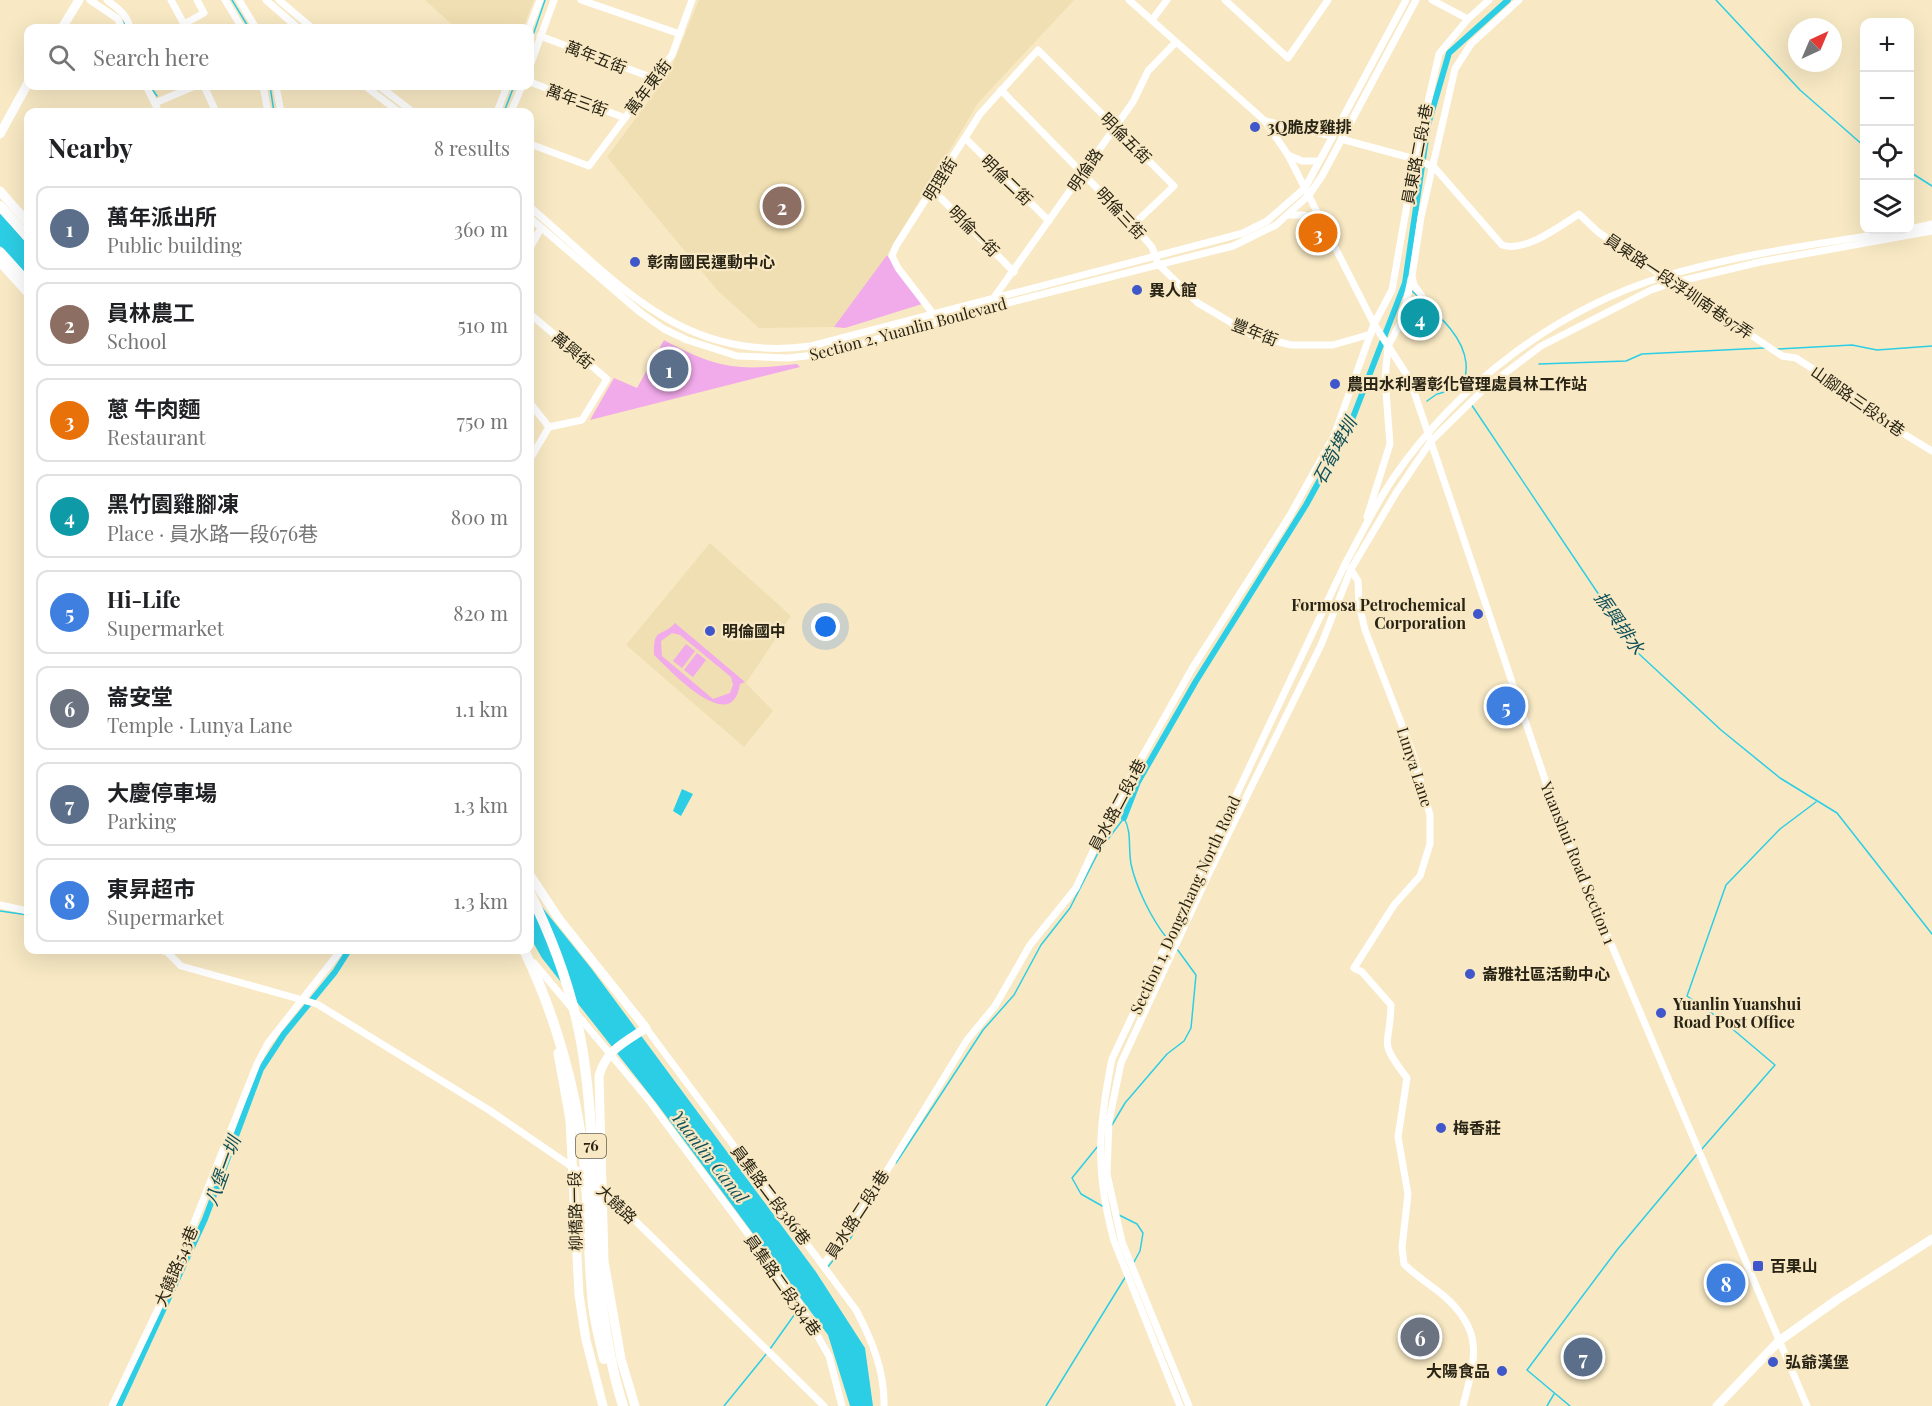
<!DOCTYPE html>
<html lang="en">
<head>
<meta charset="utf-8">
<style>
	body { margin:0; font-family:"Playfair Display","Noto Sans TC",serif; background:#f6f6f6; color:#202124 }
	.controls { position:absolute; right:18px; top:18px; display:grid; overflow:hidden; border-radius:12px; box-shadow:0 6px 24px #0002 }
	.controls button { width:54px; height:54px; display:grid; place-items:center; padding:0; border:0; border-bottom:2px solid #e0e0e0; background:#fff; color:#202124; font:30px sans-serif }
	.compass { position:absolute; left:1788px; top:18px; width:54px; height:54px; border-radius:50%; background:#fff; box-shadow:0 6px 24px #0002; rotate:44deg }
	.you { position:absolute; left:826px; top:627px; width:21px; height:21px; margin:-15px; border:4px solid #fff; border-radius:50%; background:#1a73e8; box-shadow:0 0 0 9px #1a73e833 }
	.badge { display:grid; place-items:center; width:39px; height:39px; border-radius:50%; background:#d93025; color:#fff; font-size:20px; font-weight:700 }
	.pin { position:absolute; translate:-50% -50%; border:3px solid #fff; box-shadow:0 2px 6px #0006 }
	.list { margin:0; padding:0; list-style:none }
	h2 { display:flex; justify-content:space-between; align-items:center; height:78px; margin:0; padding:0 24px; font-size:26px }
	h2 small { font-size:20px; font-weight:400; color:#757577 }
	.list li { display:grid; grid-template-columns:39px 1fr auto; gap:18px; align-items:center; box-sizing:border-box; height:84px; margin:0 12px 12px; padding:0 12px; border:2px solid #e0e0e0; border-radius:12px }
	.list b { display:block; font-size:22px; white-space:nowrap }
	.list p { margin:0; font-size:20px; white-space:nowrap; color:#757577 }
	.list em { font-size:20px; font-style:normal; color:#757577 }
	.icon { flex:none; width:33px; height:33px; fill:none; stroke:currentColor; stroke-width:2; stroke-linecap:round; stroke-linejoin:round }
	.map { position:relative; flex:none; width:1932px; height:1406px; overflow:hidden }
	.search { position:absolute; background:#fff; box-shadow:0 6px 24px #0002; left:24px; top:24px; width:510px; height:66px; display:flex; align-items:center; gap:15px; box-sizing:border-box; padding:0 21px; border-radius:12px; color:#757577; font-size:22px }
	.panel { position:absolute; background:#fff; box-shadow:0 6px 24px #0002; left:24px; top:108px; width:510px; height:846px; border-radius:12px }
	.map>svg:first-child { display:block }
</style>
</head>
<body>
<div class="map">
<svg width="1932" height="1406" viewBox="0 0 1932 1406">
	<rect width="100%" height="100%" fill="#f8e9c4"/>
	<g fill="#f0dfb2">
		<path d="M425,0H534L523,28H456Z"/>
		<path d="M699,0H1074L978,103L887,255L834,327L759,328L718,291L607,157L669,73Z"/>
		<path d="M710,543L791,616L746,683L773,711L744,747L626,645Z"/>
	</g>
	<g fill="#f1aaea" fill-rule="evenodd">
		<path d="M887,255L922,304L845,328L834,327Z"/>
		<path d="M664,340C717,369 738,371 797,364L800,367L590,420L614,378L637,388Z"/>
		<path d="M675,623L745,682L740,684C732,738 670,670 654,655C653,626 662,638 675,623ZM672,633L680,635L731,677L733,685L730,693L713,699L662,656L661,641Z"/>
		<path d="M686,644L695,651L682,668L673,661Z"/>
		<path d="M697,653L706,660L693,677L684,670Z"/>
	</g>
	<g fill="#2ccee5">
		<path d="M0,213L28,245V279L0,246Z"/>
		<path d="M682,789L693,794L681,816L673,811Z"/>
		<path d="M530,892L591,968L816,1272L865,1348L873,1406H850L828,1335L657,1104L542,958L530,937Z"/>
	</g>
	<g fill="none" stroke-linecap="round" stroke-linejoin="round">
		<g stroke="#2ccee5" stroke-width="1.5">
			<path d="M232,0L249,28"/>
			<path d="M1716,0L1800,90L1864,146"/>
			<path d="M124,21L126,28"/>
			<path d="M530,44L545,0"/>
			<path d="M150,86L157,96"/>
			<path d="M270,86L274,112"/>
			<path d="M504,112L514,86"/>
			<path d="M1910,172L1932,186"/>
			<path d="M1412,291C1432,310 1463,333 1466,363C1467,373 1464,383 1463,392"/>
			<path d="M1778,349L1852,345L1877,350L1932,346"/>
			<path d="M1539,364L1626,361L1642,354L1764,348"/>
			<path d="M1427,401L1437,394L1464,387"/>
			<path d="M1471,404L1638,653L1721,730L1780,778L1837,813L1932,934"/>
			<path d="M0,911L28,915"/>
			<path d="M1112,1125L1125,1103L1167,1054L1184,1041L1191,1028L1196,975L1177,949"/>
			<path d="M1098,1146L1072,1178L1081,1194L1104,1207"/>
			<path d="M1701,1150L1775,1065L1723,1021L1687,996L1726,885L1780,829L1816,802"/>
			<path d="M896,1163L983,1030L1014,995L1041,945L1070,908L1099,851L1124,818C1132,832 1128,847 1131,864C1136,887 1151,918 1166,937"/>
			<path d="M1119,1215L1137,1224L1143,1233L1140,1251L1134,1262"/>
			<path d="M827,1268L850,1239L885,1180"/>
			<path d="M770,1349L797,1311"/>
			<path d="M724,1406L767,1353"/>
			<path d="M1046,1406L1126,1276"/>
			<path d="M1547,1406L1554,1394"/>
			<path d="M1570,1406L1527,1370L1617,1250L1698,1153"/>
		</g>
		<g stroke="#2ccee5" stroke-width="6">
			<path d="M1124,818L1138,782L1196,681L1306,505L1350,425L1405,283L1428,125L1449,53L1508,0"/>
			<path d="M119,1406L205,1219L261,1069L284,1034L335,972L349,950"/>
		</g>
		<g stroke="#fff" stroke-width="7">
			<path d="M90,0L118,19L121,28"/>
			<path d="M107,0C118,9 127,14 130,28"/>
			<path d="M171,0L184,24L204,13L197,0"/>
			<path d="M225,0L242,28"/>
			<path d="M239,0L256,28"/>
			<path d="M266,0L298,28"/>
			<path d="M279,0L312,28"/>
			<path d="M581,0L680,34"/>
			<path d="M1129,0L1265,121L1288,155L1374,324L1410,380L1559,821L1807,1406"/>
			<path d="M1225,0L1288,58L1328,0"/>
			<path d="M1432,0L1468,19"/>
			<path d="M1152,20L1167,0"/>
			<path d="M529,28L540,0"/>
			<path d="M540,36L653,78"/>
			<path d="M530,66L554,0"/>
			<path d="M530,82L625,118"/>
			<path d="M146,86L159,112"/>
			<path d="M204,86L216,112"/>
			<path d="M263,86L268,112"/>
			<path d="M276,86L281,112"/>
			<path d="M365,86L399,112"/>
			<path d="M379,86L413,112"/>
			<path d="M1001,90L1133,225L1152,247L1158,264L1198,303L1252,335L1291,345H1333L1371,334"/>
			<path d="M155,103L195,86"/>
			<path d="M497,112L507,86"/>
			<path d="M511,112L522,86"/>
			<path d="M1265,121L1332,136"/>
			<path d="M965,138L1049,221"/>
			<path d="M1341,139L1415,159L1434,167L1502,245C1525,253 1560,226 1579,214L1598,232L1782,356L1796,358L1872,407L1899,431L1932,451"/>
			<path d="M530,144L589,166L672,55L692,0"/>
			<path d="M1288,155L1302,161H1319"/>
			<path d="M933,190L1014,272"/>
			<path d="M530,207C619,283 682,364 811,346L1221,239L1243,233L1267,221L1305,188L1406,0"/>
			<path d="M1289,215H1304L1322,222"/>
			<path d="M530,218L641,313L664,329L687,340L737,356L788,358L823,354L988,308L1233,246L1276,225L1309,195L1322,176L1416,0"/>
			<path d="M1910,229L1932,224"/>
			<path d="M530,248L541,228"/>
			<path d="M1422,296L1414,285L1412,276L1421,217L1455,69L1471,44L1519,0"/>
			<path d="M993,299L1133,102L1148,71L1176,42"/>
			<path d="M530,314L607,379L582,420L549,427"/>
			<path d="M934,315L898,268L892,256L896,246L980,114L1038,50L1174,186L1133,225"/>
			<path d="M530,403L549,427"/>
			<path d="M530,459L549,427"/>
			<path d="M1367,517L1390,444L1385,379L1388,346L1403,318L1411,279"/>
			<path d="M1350,568L1358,581L1359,604L1365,630L1412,751L1430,815V844L1420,876L1394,905L1354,968L1362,972L1391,1005C1390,1048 1377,1039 1407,1078L1398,1137L1408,1194L1402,1247L1404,1264C1416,1276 1431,1285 1444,1296C1485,1332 1475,1359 1463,1406"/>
			<path d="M0,905L28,911"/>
			<path d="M160,950L167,952L181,966L317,1004L489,1110L587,1177"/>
			<path d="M534,963L647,1098L797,1300L829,1356L842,1406"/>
			<path d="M646,1028L856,1310C872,1340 885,1372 884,1406"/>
			<path d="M601,1187L824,1406"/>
			<path d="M823,1265L861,1213L967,1040L995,1006L1030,945L1076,888L1112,810L1193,667L1289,517L1334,436L1374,324L1392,290L1415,159L1439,54L1468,19L1489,0"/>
			<path d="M112,1406L169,1286L257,1064L268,1043L341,950"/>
			<path d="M1180,1406L1114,1241C1095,1171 1098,1129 1112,1059L1345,564C1361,535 1375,505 1394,477C1458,384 1557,309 1665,276C1743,253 1825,243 1905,230"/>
			<path d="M1189,1406L1122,1242L1107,1174L1109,1121L1121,1063L1210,871L1321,645L1351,569L1396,493L1431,441L1484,389L1541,346L1651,290L1672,283L1760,262L1932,231"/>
		</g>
		<g stroke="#fff" stroke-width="9">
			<path d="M62,28L79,0"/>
			<path d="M0,134L28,83"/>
			<path d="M0,191L28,223"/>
			<path d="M0,262L28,293"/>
			<path d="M530,875L559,919L646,1028C625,1042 606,1050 599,1076L604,1261L621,1359L635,1406"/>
			<path d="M558,1053L570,1120L579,1295L586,1340L603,1406"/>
			<path d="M1717,1406L1779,1341L1838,1299L1932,1239"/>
		</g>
		<g stroke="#fff" stroke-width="10">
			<path d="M0,206L28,237"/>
			<path d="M0,252L28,283"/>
			<path d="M530,893C555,944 574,996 583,1053C601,1170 587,1291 623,1406"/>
			<path d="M524,950C555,1014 576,1088 584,1159C589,1208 588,1257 593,1305C595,1323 600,1341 604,1359"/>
		</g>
	</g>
	<g fill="#3f57ca" stroke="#f8e9c4" stroke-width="2">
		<circle cx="1255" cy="127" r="6"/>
		<circle cx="635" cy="262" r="6"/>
		<circle cx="1137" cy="290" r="6"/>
		<circle cx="1335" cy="384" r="6"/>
		<circle cx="1478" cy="614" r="6"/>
		<circle cx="710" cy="631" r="6"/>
		<circle cx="1470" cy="974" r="6"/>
		<circle cx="1661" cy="1013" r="6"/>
		<circle cx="1441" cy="1128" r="6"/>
		<rect x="1752" y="1260" width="12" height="12" rx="3"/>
		<circle cx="1773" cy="1362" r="6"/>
		<circle cx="1502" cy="1371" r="6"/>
	</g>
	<g text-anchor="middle" stroke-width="4.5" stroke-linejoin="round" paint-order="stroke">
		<rect fill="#f8e9c4" stroke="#675f4a" stroke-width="1.5" x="576" y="1134" width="30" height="24" rx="4.5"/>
		<g font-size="15" font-weight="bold" fill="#292415">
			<text x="591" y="1151">76</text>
		</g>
		<g font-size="16" fill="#292415" stroke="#f8e9c4">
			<text transform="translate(596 57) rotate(21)" y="6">萬年五街</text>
			<text transform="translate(648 87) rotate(-53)" y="6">萬年東街</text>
			<text transform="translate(577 100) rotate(20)" y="6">萬年三街</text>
			<text transform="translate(1126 138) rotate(45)" y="6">明倫五街</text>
			<text transform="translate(1417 154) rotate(-79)" y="6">員東路二段1巷</text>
			<text transform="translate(1085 170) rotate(-56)" y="6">明倫路</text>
			<text transform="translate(940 179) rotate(-58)" y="6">明理街</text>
			<text transform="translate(1007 180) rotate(44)" y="6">明倫二街</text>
			<text transform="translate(1121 213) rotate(47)" y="6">明倫三街</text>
			<text transform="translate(974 231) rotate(45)" y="6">明倫一街</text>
			<text transform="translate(1679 286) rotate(34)" y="6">員東路一段浮圳南巷97弄</text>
			<text transform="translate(908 329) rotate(-15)" y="6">Section 2, Yuanlin Boulevard</text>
			<text transform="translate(1255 332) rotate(21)" y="6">豐年街</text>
			<text transform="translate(573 350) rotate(40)" y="6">萬興街</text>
			<text transform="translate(1858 401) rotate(35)" y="6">山腳路三段81巷</text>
			<text transform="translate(1415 767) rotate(72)" y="6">Lunya Lane</text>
			<text transform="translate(1117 805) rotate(-62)" y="6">員水路二段1巷</text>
			<text transform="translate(1578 863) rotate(68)" y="6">Yuanshui Road Section 1</text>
			<text transform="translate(1185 905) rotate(-65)" y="6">Section 1, Dongzhang North Road</text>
			<text transform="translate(771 1195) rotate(53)" y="6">員集路二段386巷</text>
			<text transform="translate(617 1204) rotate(44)" y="6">大饒路</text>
			<text transform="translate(575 1211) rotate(-91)" y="6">柳橋路一段</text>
			<text transform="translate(857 1214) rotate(-57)" y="6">員水路二段1巷</text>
			<text transform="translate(176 1266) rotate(-67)" y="6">大饒路543巷</text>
			<text transform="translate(783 1285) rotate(55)" y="6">員集路二段384巷</text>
		</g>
		<g font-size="16" font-weight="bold" fill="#292415" stroke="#f8e9c4" text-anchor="start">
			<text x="1267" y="133">3Q脆皮雞排</text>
			<text x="647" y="268">彰南國民運動中心</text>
			<text x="1149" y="296">異人館</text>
			<text x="1347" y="390">農田水利署彰化管理處員林工作站</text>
			<text x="1466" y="611" text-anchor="end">Formosa Petrochemical<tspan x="1466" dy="18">Corporation</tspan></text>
			<text x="722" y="637">明倫國中</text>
			<text x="1482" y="980">崙雅社區活動中心</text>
			<text x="1673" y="1010">Yuanlin Yuanshui<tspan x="1673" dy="18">Road Post Office</tspan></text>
			<text x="1453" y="1134">梅香莊</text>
			<text x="1770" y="1272">百果山</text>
			<text x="1785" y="1368">弘爺漢堡</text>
			<text x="1490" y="1377" text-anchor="end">大陽食品</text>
		</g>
		<g font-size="18" font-style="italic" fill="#0e4f59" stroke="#f8e9c4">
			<text transform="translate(1335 451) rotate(-62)" y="6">石筍埤圳</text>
			<text transform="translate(1619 623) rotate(55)" y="6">振興排水</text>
			<text transform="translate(709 1157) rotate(52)" y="6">Yuanlin Canal</text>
			<text transform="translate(223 1171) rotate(-70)" y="6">八堡一圳</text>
		</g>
	</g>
</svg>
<div class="controls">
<button>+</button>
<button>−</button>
<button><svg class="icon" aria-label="locate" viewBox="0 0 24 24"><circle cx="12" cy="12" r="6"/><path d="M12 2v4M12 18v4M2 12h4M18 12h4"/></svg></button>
<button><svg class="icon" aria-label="layers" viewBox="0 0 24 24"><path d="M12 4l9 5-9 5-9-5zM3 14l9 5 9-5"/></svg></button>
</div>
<svg class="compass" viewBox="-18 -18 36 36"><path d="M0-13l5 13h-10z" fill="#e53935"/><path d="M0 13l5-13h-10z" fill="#757577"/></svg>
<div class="you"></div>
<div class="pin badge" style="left:669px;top:369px;background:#5c6f8a">1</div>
<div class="pin badge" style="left:782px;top:206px;background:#8d6e63">2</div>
<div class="pin badge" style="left:1318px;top:233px;background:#e8710a">3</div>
<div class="pin badge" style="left:1420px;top:318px;background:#0f9aa8">4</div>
<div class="pin badge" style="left:1506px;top:706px;background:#3f7fe0">5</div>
<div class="pin badge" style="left:1420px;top:1337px;background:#6b7280">6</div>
<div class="pin badge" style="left:1583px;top:1357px;background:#5c6f8a">7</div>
<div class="pin badge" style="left:1726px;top:1283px;background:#3f7fe0">8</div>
<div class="search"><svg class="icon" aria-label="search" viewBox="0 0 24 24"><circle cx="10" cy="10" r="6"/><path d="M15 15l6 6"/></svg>Search here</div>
<section class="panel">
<h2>Nearby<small>8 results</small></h2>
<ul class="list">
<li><span class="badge" style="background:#5c6f8a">1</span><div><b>萬年派出所</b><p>Public building</p></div><em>360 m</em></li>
<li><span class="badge" style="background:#8d6e63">2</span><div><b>員林農工</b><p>School</p></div><em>510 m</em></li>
<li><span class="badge" style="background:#e8710a">3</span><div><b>蔥 牛肉麵</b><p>Restaurant</p></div><em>750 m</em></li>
<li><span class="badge" style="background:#0f9aa8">4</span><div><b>黑竹園雞腳凍</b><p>Place · 員水路一段676巷</p></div><em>800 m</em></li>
<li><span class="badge" style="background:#3f7fe0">5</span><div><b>Hi-Life</b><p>Supermarket</p></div><em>820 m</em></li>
<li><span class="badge" style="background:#6b7280">6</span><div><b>崙安堂</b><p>Temple · Lunya Lane</p></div><em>1.1 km</em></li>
<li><span class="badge" style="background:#5c6f8a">7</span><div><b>大慶停車場</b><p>Parking</p></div><em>1.3 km</em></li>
<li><span class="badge" style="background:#3f7fe0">8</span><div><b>東昇超市</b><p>Supermarket</p></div><em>1.3 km</em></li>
</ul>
</section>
</div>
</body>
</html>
